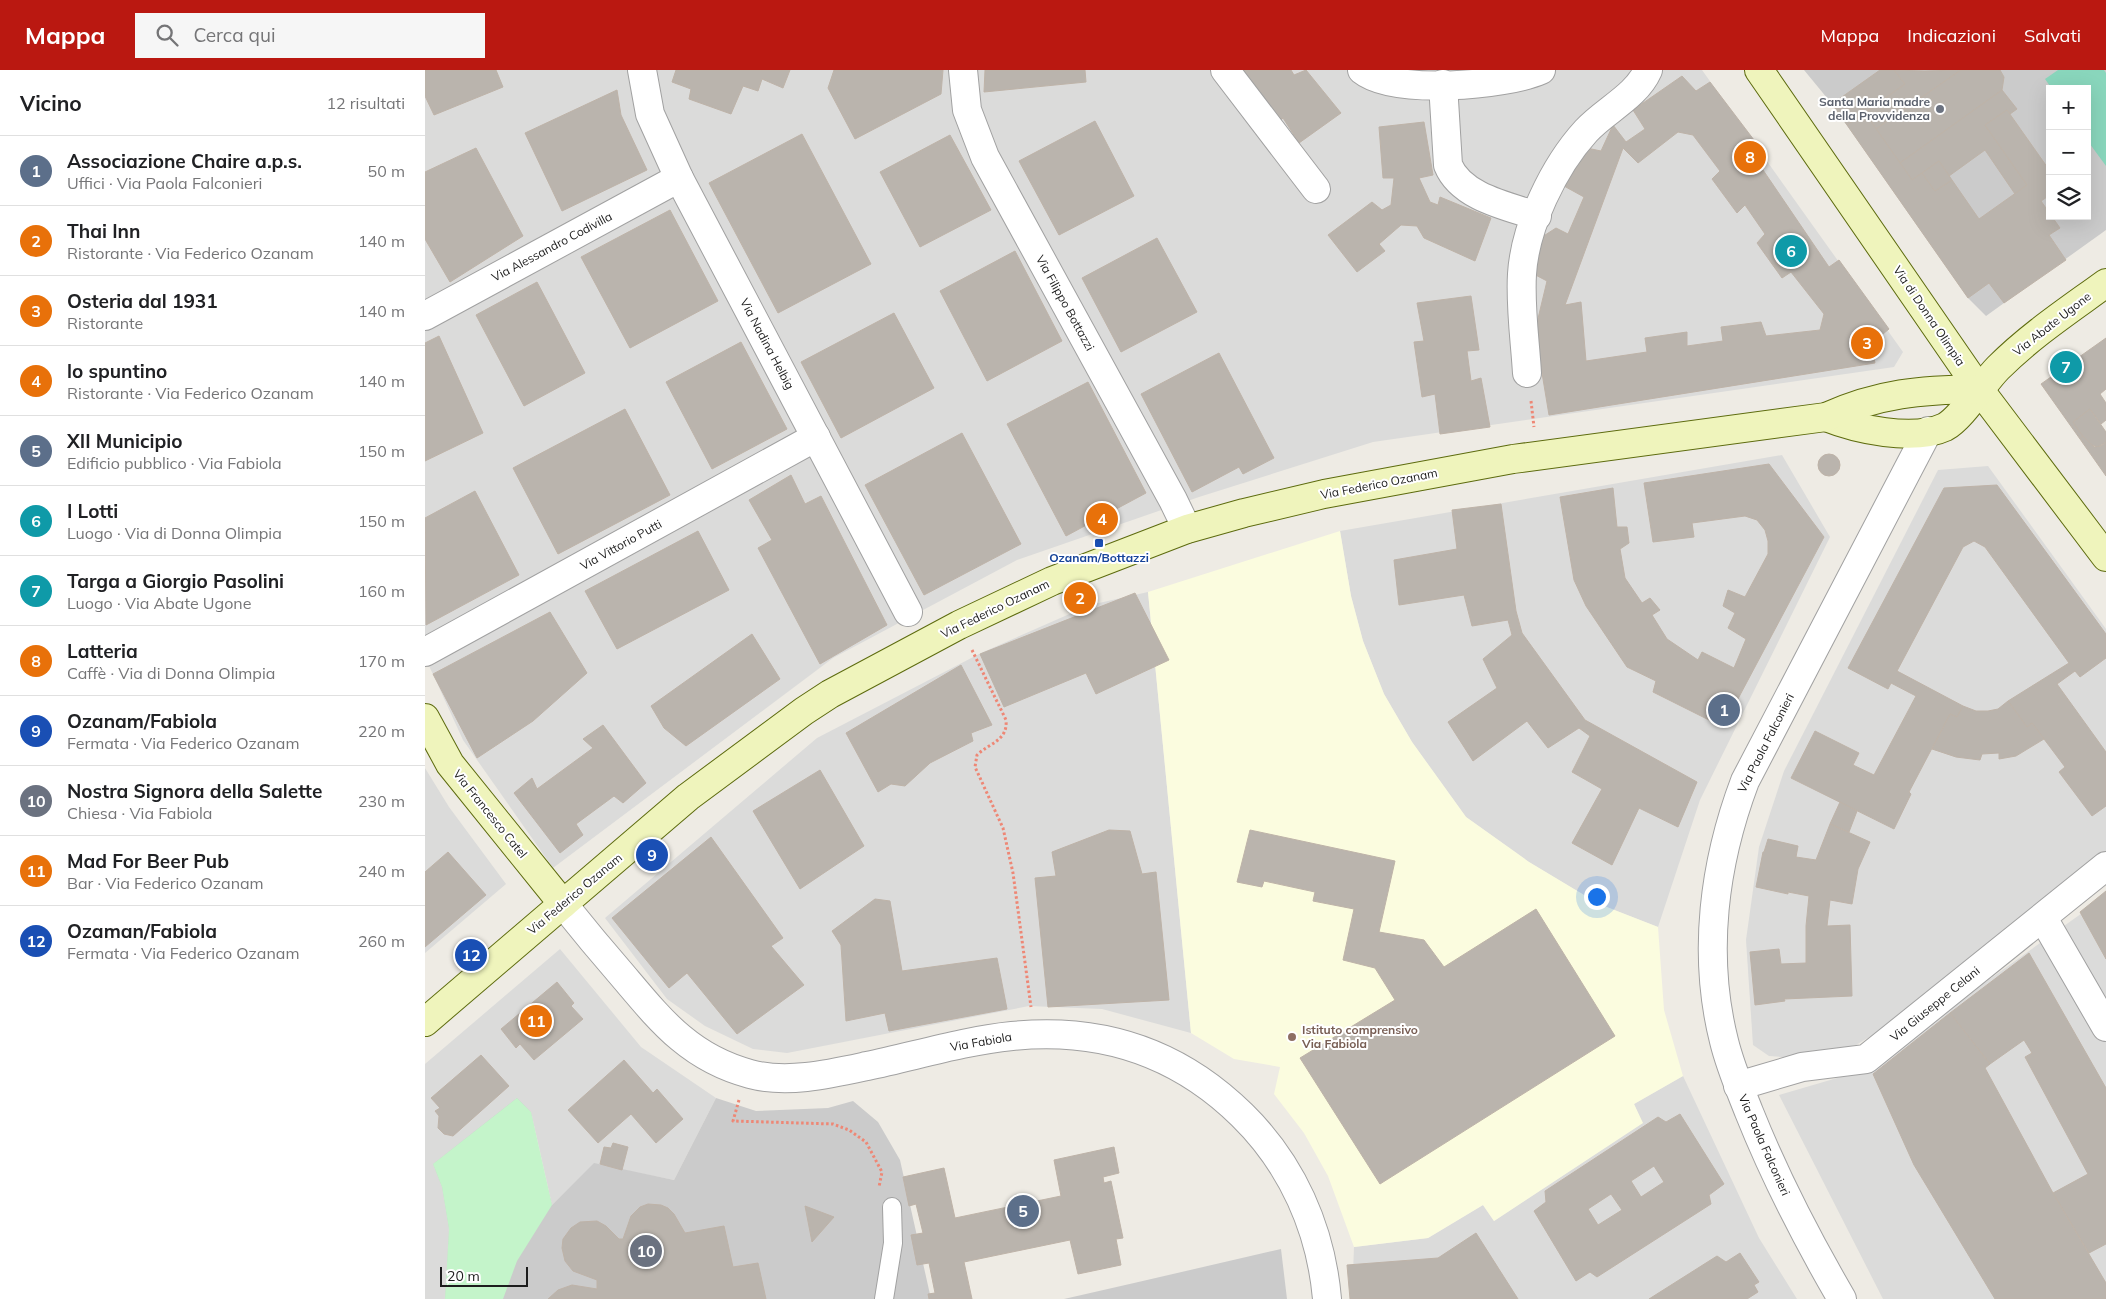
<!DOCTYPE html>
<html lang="it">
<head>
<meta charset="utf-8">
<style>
	body { margin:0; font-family:Mulish,sans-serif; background:#f6f6f6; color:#202124 }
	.controls { position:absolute; right:15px; top:15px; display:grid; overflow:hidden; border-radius:0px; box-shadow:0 5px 20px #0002 }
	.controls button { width:45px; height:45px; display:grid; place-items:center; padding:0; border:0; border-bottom:1px solid #e0e0e0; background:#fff; color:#202124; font:25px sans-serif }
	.scale { position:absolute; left:15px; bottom:12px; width:88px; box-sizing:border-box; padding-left:5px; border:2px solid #1d1d1d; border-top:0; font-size:14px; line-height:18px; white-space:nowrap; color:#1d1d1d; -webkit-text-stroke:4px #fff; paint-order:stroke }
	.you { position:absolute; left:1171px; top:826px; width:18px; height:18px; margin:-12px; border:4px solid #fff; border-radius:50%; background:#1a73e8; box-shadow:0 0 0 8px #1a73e833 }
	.badge { display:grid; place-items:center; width:32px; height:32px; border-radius:50%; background:#ba1811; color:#fff; font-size:16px; font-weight:700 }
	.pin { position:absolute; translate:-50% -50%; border:2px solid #fff; box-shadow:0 1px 5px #0006 }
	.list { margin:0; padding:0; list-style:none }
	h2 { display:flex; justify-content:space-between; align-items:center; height:65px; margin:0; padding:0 20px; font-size:21px }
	h2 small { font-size:16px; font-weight:400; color:#757577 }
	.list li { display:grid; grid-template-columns:32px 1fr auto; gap:15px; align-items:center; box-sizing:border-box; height:70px; padding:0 20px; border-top:1px solid #e0e0e0 }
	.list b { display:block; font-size:19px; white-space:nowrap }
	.list p { margin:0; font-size:16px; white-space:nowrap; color:#757577 }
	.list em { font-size:16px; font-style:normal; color:#757577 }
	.icon { flex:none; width:28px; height:28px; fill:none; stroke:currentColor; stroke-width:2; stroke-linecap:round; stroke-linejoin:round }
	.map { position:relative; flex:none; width:1681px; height:1229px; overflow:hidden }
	header { display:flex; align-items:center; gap:30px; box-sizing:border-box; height:70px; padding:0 25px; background:#ba1811; color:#fff }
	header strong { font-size:24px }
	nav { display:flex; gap:28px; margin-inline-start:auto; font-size:18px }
	.search { width:350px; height:45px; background:#f6f6f6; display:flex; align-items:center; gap:12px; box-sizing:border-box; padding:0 18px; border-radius:0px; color:#757577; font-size:19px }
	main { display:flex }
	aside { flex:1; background:#fff }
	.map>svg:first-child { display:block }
</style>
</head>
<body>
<header>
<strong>Mappa</strong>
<div class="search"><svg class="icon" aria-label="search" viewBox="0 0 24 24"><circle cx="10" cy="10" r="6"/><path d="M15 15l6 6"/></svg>Cerca qui</div>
<nav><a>Mappa</a><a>Indicazioni</a><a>Salvati</a></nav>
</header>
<main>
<aside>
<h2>Vicino<small>12 risultati</small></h2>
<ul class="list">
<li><span class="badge" style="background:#5c6f8a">1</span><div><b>Associazione Chaire a.p.s.</b><p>Uffici · Via Paola Falconieri</p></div><em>50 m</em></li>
<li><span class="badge" style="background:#e8710a">2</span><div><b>Thai Inn</b><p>Ristorante · Via Federico Ozanam</p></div><em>140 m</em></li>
<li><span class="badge" style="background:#e8710a">3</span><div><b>Osteria dal 1931</b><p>Ristorante</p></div><em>140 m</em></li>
<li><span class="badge" style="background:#e8710a">4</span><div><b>lo spuntino</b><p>Ristorante · Via Federico Ozanam</p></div><em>140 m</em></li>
<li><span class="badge" style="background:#5c6f8a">5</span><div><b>XII Municipio</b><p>Edificio pubblico · Via Fabiola</p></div><em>150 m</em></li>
<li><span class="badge" style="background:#0f9aa8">6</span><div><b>I Lotti</b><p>Luogo · Via di Donna Olimpia</p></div><em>150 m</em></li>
<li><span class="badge" style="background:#0f9aa8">7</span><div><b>Targa a Giorgio Pasolini</b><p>Luogo · Via Abate Ugone</p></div><em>160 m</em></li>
<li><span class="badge" style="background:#e8710a">8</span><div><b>Latteria</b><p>Caffè · Via di Donna Olimpia</p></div><em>170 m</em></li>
<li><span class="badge" style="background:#1a4fb4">9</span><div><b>Ozanam/Fabiola</b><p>Fermata · Via Federico Ozanam</p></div><em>220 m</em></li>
<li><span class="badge" style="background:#6b7280">10</span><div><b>Nostra Signora della Salette</b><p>Chiesa · Via Fabiola</p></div><em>230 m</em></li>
<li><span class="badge" style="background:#e8710a">11</span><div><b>Mad For Beer Pub</b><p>Bar · Via Federico Ozanam</p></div><em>240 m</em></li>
<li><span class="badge" style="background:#1a4fb4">12</span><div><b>Ozaman/Fabiola</b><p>Fermata · Via Federico Ozanam</p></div><em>260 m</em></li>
</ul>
</aside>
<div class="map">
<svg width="1681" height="1229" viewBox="0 0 1681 1229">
	<rect width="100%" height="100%" fill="#eeebe4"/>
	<g fill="#dbdbda">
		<path d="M0,0H1277L1478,282L1469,297L948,372L774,427L592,490L408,588L128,798L38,670L0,587Z"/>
		<path d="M1357,385L1405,467L1275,730L1233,857L1174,834L1104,792L1041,747L987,672L959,624L938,571L926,526L915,461Z"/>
		<path d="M1563,396L1681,559V786L1466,954L1431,975L1383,989L1344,986L1328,975L1321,870L1334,777L1359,701L1513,400Z"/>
		<path d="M723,522L766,963L677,939L604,936L362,983L328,979L280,956L242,929L180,848L392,668L556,583L665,535Z"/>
		<path d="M0,698L24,737L81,814L0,883Z"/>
		<path d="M1681,826V1229H1458L1354,1025L1436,1001Z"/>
		<path d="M135,879L216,977L291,1028L249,1110L169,1094L127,1135L106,1042L92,1029L8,1094L17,1117L24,1159L20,1229H0V994Z"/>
		<path d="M1258,1006L1334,1168L1372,1229H927L929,1177L1003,1168L1058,1135L1069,1151L1217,1053L1209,1034Z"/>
	</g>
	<path fill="#fbfcdf" d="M915,461L926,526L938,571L959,624L987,672L1041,747L1104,792L1174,834L1233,857L1239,940L1258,1006L1209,1034L1218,1053L1069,1151L1058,1135L1003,1168L929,1177L903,1106L879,1063L849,1024L855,997L809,989L766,963L723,522Z"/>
	<g fill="#cbcbcb" fill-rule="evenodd">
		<path d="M1379,0H1681V160L1561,246L1543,228L1407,34ZM1625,19H1662V146H1625Z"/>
		<path d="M92,1028L106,1042L115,1088L127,1135L169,1093L249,1110L291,1028L331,1041L403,1038L428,1031L453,1052L475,1090L506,1229H20L24,1159L17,1117L8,1094Z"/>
		<path d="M856,1179L862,1229H639L709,1213Z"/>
	</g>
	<path fill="#c4f4ca" d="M92,1028L106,1042L127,1135L92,1191L78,1229H20L24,1159L17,1117L8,1094Z"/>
	<path fill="#89d6bc" d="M1633,0H1679L1681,3V96L1662,70V19H1627L1620,9Z"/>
	<g fill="#bab4ad" stroke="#beb3a8" fill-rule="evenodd">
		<path d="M0,0H71L78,17L9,45L0,26Z"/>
		<path d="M251,0H365L358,18L337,9L333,21L318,16L306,44L264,29L266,19L247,12Z"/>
		<path d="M409,0H518L516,24L430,69L403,18Z"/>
		<path d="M560,0H660L661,12L559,22Z"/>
		<path d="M808,0H866L869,5L881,0L916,43L874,73L858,48L851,55Z"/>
		<path d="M1455,0H1469L1480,14L1422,55L1407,34Z"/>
		<path d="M1469,0L1499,1L1536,0L1451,59L1440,43L1480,14Z"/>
		<path d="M1536,0H1575L1579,7L1577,20L1475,93L1451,59Z"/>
		<path d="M1257,6L1271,21L1285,12L1329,70L1321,75L1404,197L1414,190L1464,259L1446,274L1450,293L1124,345L1110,261L1122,211L1103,201L1117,167L1131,158L1143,164L1159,127L1139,116L1157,77L1176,81L1188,55L1201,72L1220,59L1208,40ZM1253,62L1268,65L1295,101L1287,109L1312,143L1320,135L1340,164L1332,173L1357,208L1366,202L1399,244L1395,260L1341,266L1336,252L1296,257L1298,271L1262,276V262L1220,268L1222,282L1161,291L1156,232L1140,235L1198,78L1213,93Z"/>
		<path d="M192,20L196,45L222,100L137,141L100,63Z"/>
		<path d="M1577,20L1592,39L1585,44L1582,40L1560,55L1602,115L1590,124L1560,80L1524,106L1514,91L1487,110L1475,93Z"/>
		<path d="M1582,40L1625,101V125L1616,131L1635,158L1624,165L1641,190L1579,233L1564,213L1543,228L1422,55L1440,43L1487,110L1497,103L1510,121L1527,110L1554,149L1602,115L1560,55Z"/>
		<path d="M670,51L709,126L634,165L594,91Z"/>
		<path d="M999,52L1008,105L994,108L1005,132L1013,135L1015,127L1066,148L1050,191L999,168L992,156L976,155L954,174L960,181L932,202L903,165L947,132L957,140L966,135L969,108H958L954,57Z"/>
		<path d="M377,64L446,194L353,243L284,113Z"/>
		<path d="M525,65L566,140L495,177L455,102Z"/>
		<path d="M51,78L98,166L25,212L0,169V102Z"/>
		<path d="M1514,91L1527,110L1510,121L1497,103Z"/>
		<path d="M245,140L293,231L205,278L156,187Z"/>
		<path d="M732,168L772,242L696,282L657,208Z"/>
		<path d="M590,181L637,271L562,311L515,221Z"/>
		<path d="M112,212L160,303L99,336L51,245Z"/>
		<path d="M1046,226L1054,280L1042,281L1046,311L1056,308L1065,357L1015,364L1010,324L997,327L989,272L999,271L992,233Z"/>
		<path d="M469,243L509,318L416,368L376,292Z"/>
		<path d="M14,266L58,363L0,391V273Z"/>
		<path d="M1681,268V319L1675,324L1681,333V350L1676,354L1665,339L1648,352L1658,366L1655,369L1616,314Z"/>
		<path d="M316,272L362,359L287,399L241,312Z"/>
		<path d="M794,283L849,388L818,404L814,397L767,422L716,324Z"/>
		<path d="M663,312L721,423L641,466L582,354Z"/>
		<path d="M200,339L245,425L133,484L88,398Z"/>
		<path d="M1665,339L1681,362V372L1673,377L1663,374L1648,352Z"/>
		<path d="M537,363L596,474L499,525L440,415Z"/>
		<path d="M1658,366L1669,377L1676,376L1681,372V406L1655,369Z"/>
		<circle cx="1404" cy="395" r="11"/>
		<path d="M1344,394L1399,467L1298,657L1228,622L1231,611L1202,597L1161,536L1149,510L1135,427L1188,418L1192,457H1202L1204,473L1195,479L1200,508L1217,533L1225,528L1235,540L1227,545L1242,569L1273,590L1277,582L1309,598L1321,569L1303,558L1310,543L1298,536L1303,520L1320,527L1343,484V471L1340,460L1332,450L1320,446L1267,453L1269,467L1228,472L1219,413Z"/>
		<path d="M366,405L380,434L396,426L462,555L395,594L333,478L347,470L324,430Z"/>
		<path d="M1572,415L1681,564V588L1655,607L1650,601L1632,614L1681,682V736L1667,746L1634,702L1640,697L1607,653L1602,657L1583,631L1644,593L1560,477L1549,471L1538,477L1472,601L1538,636L1532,647L1525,644L1484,722L1486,724L1469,759L1366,708L1390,661L1434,683L1428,695L1449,705L1491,626L1466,613L1463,619L1423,598L1519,418Z"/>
		<path d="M50,421L94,505L1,555L0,448Z"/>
		<path d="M1076,434L1091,541L1097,563L1160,650L1272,712L1253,757L1214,738L1187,795L1147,773L1177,719L1147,702L1165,666L1154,658L1123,678L1102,651L1048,691L1023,652L1072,618L1058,589L1087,565L1083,550L1047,556L1039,525L974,535L969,490L1032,479L1027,440Z"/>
		<path d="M273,461L304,520L192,579L160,521Z"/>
		<path d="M710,523L744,590L671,624L661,603L579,637L555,584Z"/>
		<path d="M125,542L162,603L108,651L52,688L8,604Z"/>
		<path d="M327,564L355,609L261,676L239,658L226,636Z"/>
		<path d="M536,595L567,655L546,663L548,671L505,693L480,716L466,714L453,722L421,663Z"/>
		<path d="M1583,631L1602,657L1607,653L1619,669L1591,686L1574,689V683L1557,684L1555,690L1531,687L1507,679L1525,644L1532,647L1538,636L1551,641H1563L1573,639Z"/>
		<path d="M178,655L221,713L198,733L189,726L151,754L158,765L135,783L89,723L107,708L112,719L168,678L158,669Z"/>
		<path d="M395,700L439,776L375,819L328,741Z"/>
		<path d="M1415,732L1432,741L1424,762L1405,754Z"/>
		<path d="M1405,754L1445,772L1433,799L1427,834L1405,830L1402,856L1425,855L1427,926L1359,929L1360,931L1330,935L1325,882L1354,879L1356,894L1381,893V856L1384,826L1363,822V824L1331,817L1338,782H1339L1343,769L1373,776L1371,787L1391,790Z"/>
		<path d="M684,760L705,761L717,804L731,802L744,930L623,937L610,808L631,806L627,782Z"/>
		<path d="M825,760L970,791L954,862L999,870L1019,897L1111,839L1190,966L955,1114L875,988L970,930L950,898L918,890L929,839L888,831L890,822L839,811L837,817L812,812Z"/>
		<path d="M286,767L358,868L346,876L379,915L312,964L262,903L244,918L187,848Z"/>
		<path d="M23,782L61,825L0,877V802Z"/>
		<path d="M1681,821V889L1655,842Z"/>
		<path d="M450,829L465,831L477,901L572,888L582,939L464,961L460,943L421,951L416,875L407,861Z"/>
		<path d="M1604,883L1681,1018V1174L1664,1183L1628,1123L1663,1104L1600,987L1607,983L1599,970L1565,994L1525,943Z"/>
		<path d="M132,912L149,933L146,936L158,949L109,990L95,974L91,978L76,959Z"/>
		<path d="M1525,943L1565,994L1560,998L1628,1123L1681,1213V1229H1570L1489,1095L1448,1004Z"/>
		<path d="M56,985L84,1016L28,1066L19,1064L13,1058L14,1046L10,1041L15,1038L6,1028Z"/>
		<path d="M199,990L228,1023L232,1019L258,1049L231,1073L206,1044L173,1073L143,1040Z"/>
		<path d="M1255,1044L1299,1114L1284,1125L1286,1134L1172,1207L1165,1202L1151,1211L1109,1141L1121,1132L1120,1121L1233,1047L1241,1052ZM1229,1096L1239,1112L1216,1127L1206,1111ZM1186,1124L1197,1140L1173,1155L1163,1139Z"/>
		<path d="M188,1073L203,1077L197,1100L175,1094L179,1077L186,1078Z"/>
		<path d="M689,1077L694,1103L678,1107L679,1113L686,1111L698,1168L691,1169L696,1195L653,1204L645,1170L539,1192L547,1229H504L503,1224L510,1223L504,1193L492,1195L486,1165L498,1163L491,1134L484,1136L478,1107L519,1098L530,1148L636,1126L629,1090Z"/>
		<path d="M223,1134L236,1135L243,1138L249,1144L260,1163L299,1156L308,1197L333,1193L341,1229H123L133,1220L147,1215L172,1219V1210L148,1201L140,1191L137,1178L138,1169L146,1158L155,1152L172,1151L181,1156L194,1169H198L206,1146L215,1137Z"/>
		<path d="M380,1136L409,1147L387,1172Z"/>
		<path d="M1051,1163L1093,1229H925L922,1195L1013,1188Z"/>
		<path d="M1315,1183L1334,1212L1329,1215L1333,1222L1322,1229H1224L1292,1186L1301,1192Z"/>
	</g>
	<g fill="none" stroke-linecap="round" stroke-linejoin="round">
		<g stroke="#a1a1a1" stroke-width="20">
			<path id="lane" d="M459,1229L468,1173L467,1137"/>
		</g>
		<g stroke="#a1a1a1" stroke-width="30">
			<g id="street">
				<path d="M217,0L225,44L254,108L483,542"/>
				<path d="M538,0L542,40L560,87L748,430L762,459"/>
				<path d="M800,0L891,119"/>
				<path d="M937,0C968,25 1080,16 1116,0"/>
				<path d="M1018,14L1023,95C1036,127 1082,136 1112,146"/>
				<path d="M0,246L254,108"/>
				<path d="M1102,303C1100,270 1095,237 1097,204C1100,156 1129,96 1161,61C1180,40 1211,27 1223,0"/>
				<path d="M0,582L391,367"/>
				<path d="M138,834C158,859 178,883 198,906C236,951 265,988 325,1004C362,1014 405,1004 442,996C490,986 538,971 587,966C675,957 753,982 817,1045C867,1094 896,1159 902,1229"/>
				<path d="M1618,848L1681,957"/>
				<path d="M1313,1016L1377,997L1441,989L1681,796"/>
				<path d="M1417,1229C1382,1169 1350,1107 1324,1042C1315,1019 1305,996 1299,971C1277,884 1289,793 1320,711L1503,361"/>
			</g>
		</g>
		<g stroke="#5d6b0e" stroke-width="30">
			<g id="secondary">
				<path d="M1334,0L1554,319L1681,487"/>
				<path d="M1401,347C1431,359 1488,372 1520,357C1537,348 1558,313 1573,298C1606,265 1644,240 1681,213"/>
				<path d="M0,648L25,694L138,834"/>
				<path d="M0,952L263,727L379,641L405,624L534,555L627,511L762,459L819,443L899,424L1088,389L1401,347C1455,323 1495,320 1554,319"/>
			</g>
		</g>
		<g stroke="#ee8775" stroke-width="3" stroke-dasharray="2.5 2.5" stroke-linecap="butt">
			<path d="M1106,331L1109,357"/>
			<path d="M547,580L581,650C583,671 564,673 552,685L550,697L578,758L588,803L606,937"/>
			<path d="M314,1030L308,1051L408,1054L424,1060L441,1072L457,1102L454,1117"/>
		</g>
		<use href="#lane" stroke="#fff" stroke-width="18"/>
		<use href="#street" stroke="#fff" stroke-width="28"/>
		<use href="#secondary" stroke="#eff4bc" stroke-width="28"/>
	</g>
	<circle fill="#6b7280" stroke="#fff" stroke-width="2" cx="1515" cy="39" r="5"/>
	<rect fill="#1a4fb4" stroke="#fff" stroke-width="2" x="669" y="468" width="10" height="10" rx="2.5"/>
	<circle fill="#8d6e63" stroke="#fff" stroke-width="2" cx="867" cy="967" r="5"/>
	<g text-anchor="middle" stroke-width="4" stroke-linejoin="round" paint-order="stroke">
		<g font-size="12" font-weight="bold" fill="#5b616d" stroke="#fff" text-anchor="end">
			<text x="1505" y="36">Santa Maria madre<tspan x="1505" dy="14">della Provvidenza</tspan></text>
		</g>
		<g font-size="12" fill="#1d1d1d" stroke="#fff">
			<text transform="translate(127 177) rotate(-28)" y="4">Via Alessandro Codivilla</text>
			<text transform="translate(640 233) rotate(61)" y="4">Via Filippo Bottazzi</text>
			<text transform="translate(1504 246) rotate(56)" y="4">Via di Donna Olimpia</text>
			<text transform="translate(1627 254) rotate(-38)" y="4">Via Abate Ugone</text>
			<text transform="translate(342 274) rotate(62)" y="4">Via Nadina Helbig</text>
			<text transform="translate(954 414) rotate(-11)" y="4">Via Federico Ozanam</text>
			<text transform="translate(196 475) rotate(-29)" y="4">Via Vittorio Putti</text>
			<text transform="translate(570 539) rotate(-26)" y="4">Via Federico Ozanam</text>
			<text transform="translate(1341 673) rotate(-63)" y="4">Via Paola Falconieri</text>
			<text transform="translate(65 744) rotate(51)" y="4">Via Francesco Catel</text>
			<text transform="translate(150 824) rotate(-40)" y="4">Via Federico Ozanam</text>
			<text transform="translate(1510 934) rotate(-39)" y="4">Via Giuseppe Celani</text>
			<text transform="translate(556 972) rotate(-10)" y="4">Via Fabiola</text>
			<text transform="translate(1339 1075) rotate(66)" y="4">Via Paola Falconieri</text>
		</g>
		<g font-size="12" font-weight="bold" fill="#164399" stroke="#fff">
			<text x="674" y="492">Ozanam/Bottazzi</text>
		</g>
		<g font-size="12" font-weight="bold" fill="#785e54" stroke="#fff" text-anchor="start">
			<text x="877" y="964">Istituto comprensivo<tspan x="877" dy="14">Via Fabiola</tspan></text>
		</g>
	</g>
</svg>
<div class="controls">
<button>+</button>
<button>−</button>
<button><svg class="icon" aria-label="layers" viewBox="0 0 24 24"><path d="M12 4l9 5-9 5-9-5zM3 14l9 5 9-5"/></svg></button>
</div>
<div class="scale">20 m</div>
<div class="you"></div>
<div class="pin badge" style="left:1299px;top:640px;background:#5c6f8a">1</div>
<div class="pin badge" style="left:655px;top:528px;background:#e8710a">2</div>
<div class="pin badge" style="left:1442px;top:273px;background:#e8710a">3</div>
<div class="pin badge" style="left:677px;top:449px;background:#e8710a">4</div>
<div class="pin badge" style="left:598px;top:1141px;background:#5c6f8a">5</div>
<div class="pin badge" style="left:1366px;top:181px;background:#0f9aa8">6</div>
<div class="pin badge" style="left:1641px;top:297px;background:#0f9aa8">7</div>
<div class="pin badge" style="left:1325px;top:87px;background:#e8710a">8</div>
<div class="pin badge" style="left:227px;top:785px;background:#1a4fb4">9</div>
<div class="pin badge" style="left:221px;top:1181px;background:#6b7280">10</div>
<div class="pin badge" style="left:111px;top:951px;background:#e8710a">11</div>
<div class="pin badge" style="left:46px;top:885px;background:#1a4fb4">12</div>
</div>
</main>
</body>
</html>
